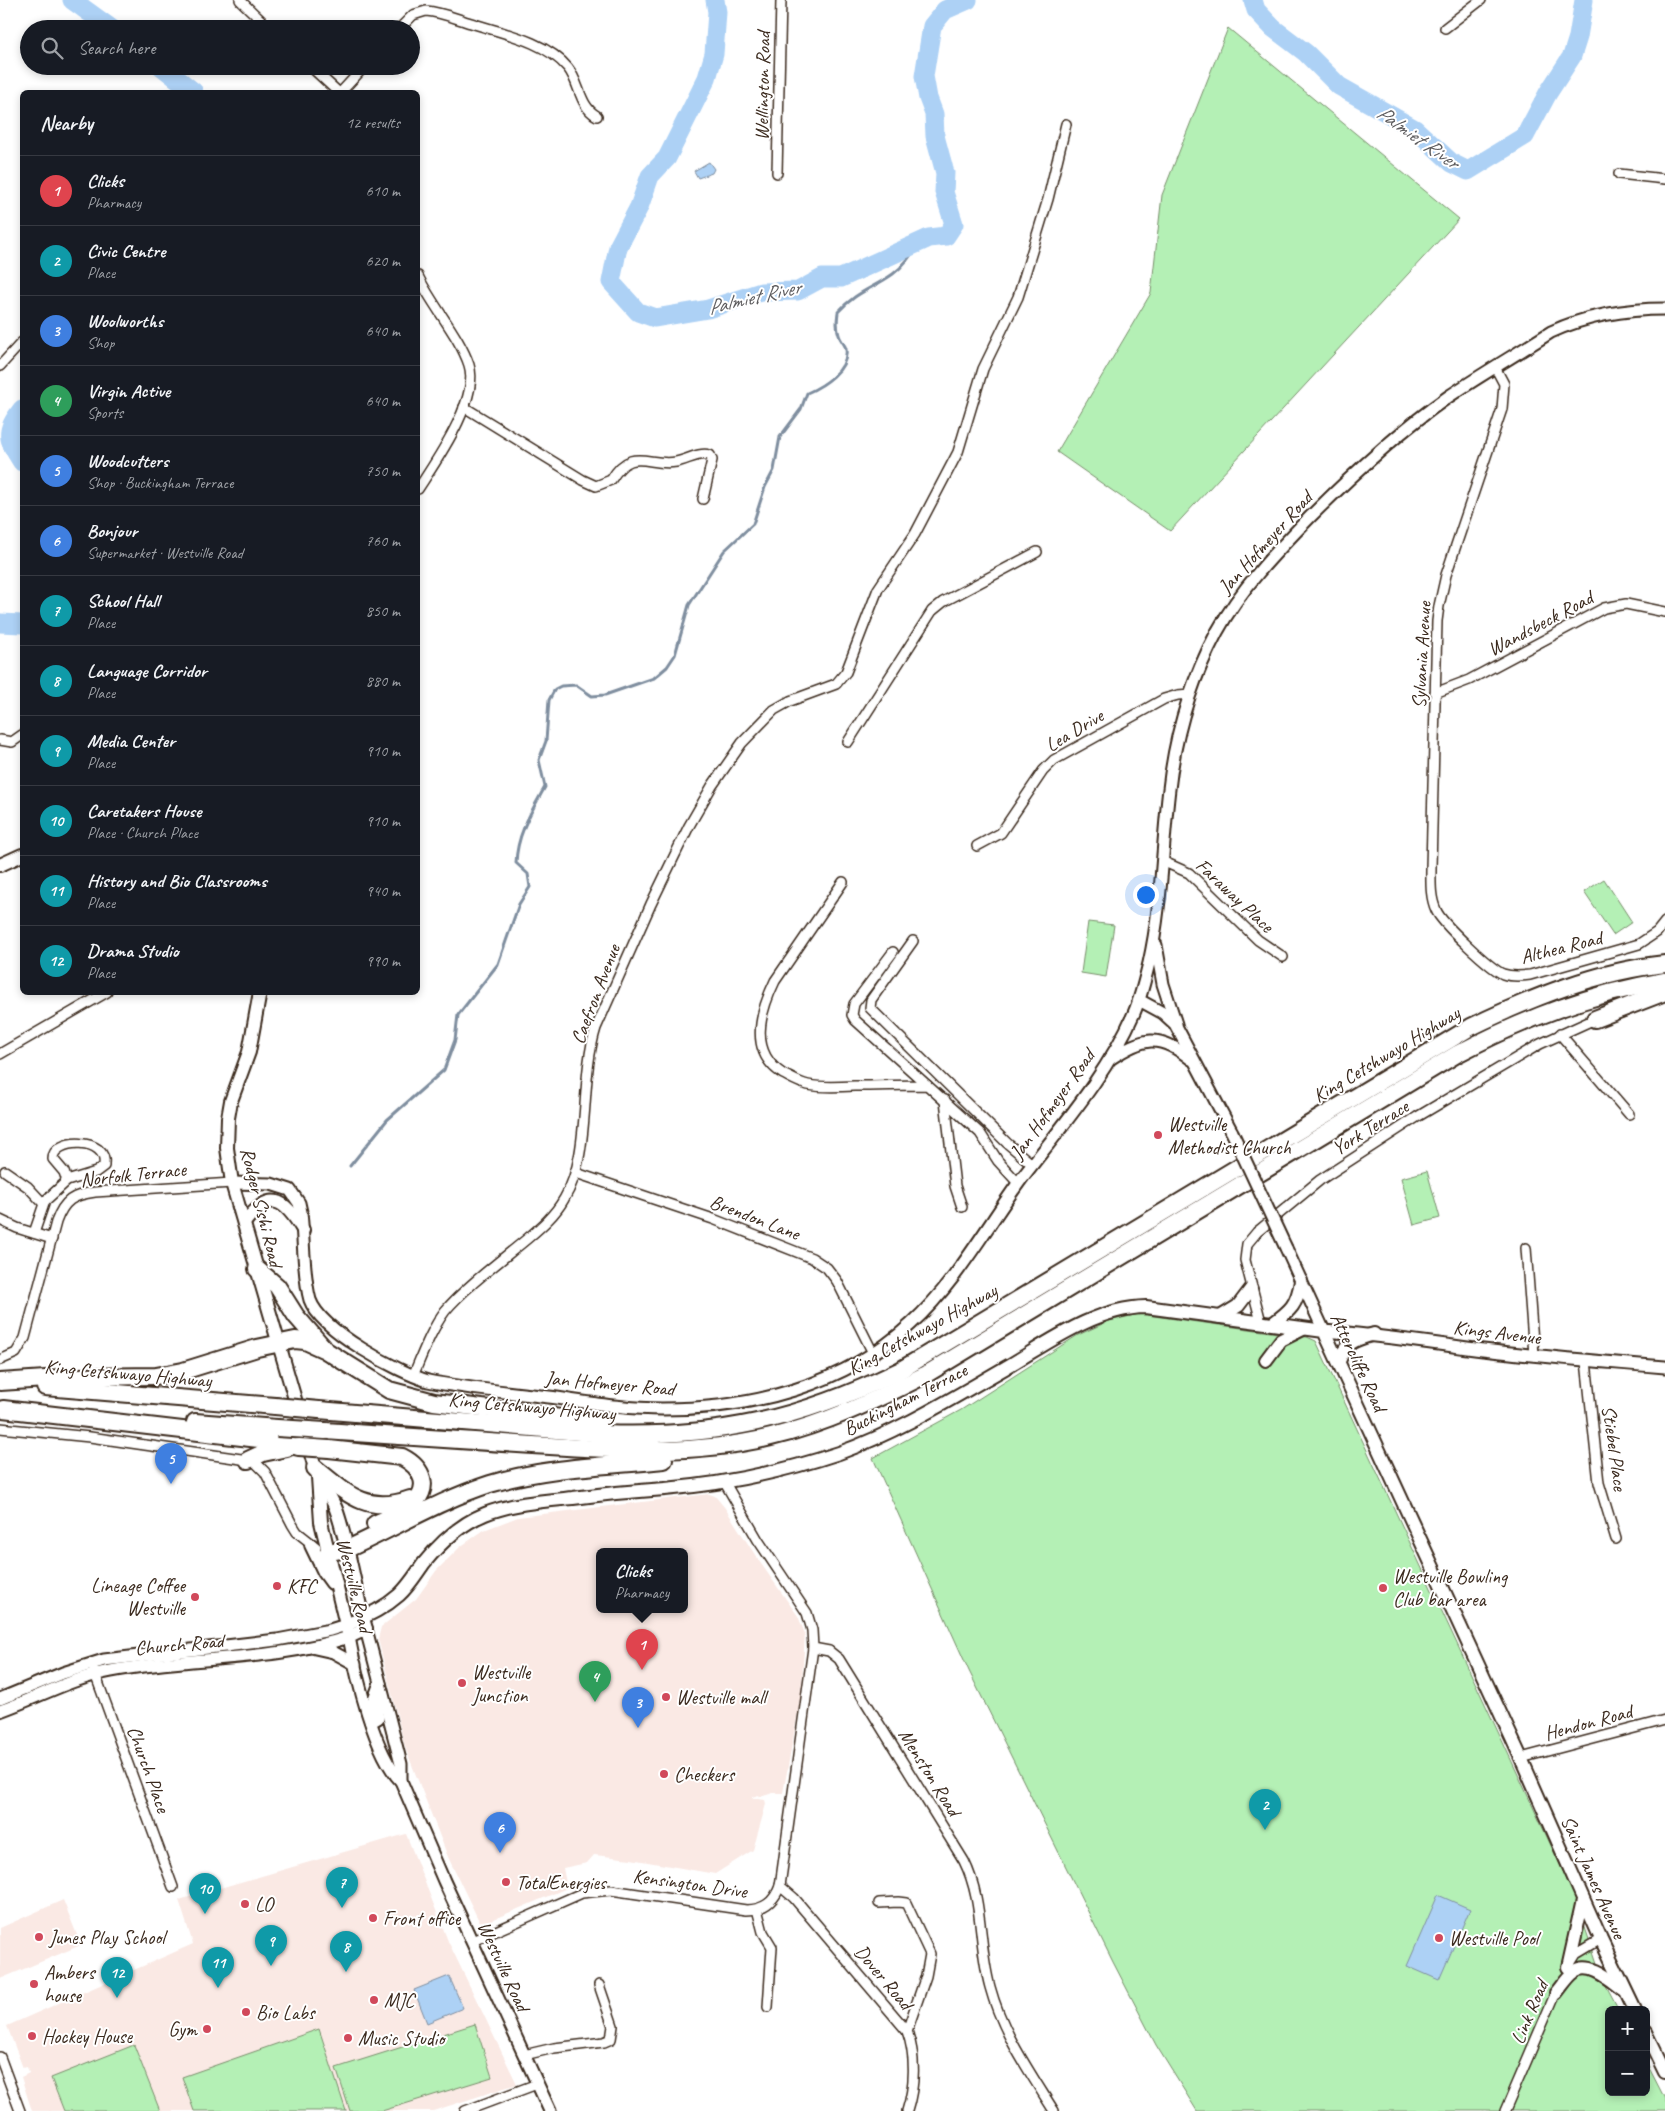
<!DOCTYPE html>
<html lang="en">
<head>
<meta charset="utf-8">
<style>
	body { margin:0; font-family:Caveat,sans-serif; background:#242831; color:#f1f3f6 }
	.controls { position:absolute; right:15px; bottom:15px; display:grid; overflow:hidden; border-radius:8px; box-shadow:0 2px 8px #0003 }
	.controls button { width:45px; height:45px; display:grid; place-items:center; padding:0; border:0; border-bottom:1px solid #363941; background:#171b24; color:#f1f3f6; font:25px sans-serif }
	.you { position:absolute; left:1145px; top:894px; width:18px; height:18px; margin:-12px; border:4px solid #fff; border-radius:50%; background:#1a73e8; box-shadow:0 0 0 8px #1a73e833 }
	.badge { display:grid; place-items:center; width:32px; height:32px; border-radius:50%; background:#db2777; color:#fff; font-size:16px; font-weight:700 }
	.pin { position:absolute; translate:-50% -41px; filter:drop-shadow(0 1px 2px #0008) }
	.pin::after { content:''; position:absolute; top:26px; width:18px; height:15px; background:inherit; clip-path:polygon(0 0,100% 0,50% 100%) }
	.popup { position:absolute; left:596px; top:1548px; width:92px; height:65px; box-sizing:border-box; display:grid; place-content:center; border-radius:8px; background:#171b24; filter:drop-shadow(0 1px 4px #0005); font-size:16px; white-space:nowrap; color:#9ea1a6 }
	.popup b { font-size:19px; color:#f1f3f6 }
	.popup::after { content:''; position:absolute; left:50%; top:100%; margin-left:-10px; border:10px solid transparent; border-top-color:#171b24 }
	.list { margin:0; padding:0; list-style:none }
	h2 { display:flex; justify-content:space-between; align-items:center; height:65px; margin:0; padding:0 20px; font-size:21px }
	h2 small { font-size:16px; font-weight:400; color:#9ea1a6 }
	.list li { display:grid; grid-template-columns:32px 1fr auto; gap:15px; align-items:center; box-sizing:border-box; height:70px; padding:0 20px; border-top:1px solid #363941 }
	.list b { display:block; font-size:19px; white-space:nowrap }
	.list p { margin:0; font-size:16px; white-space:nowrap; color:#9ea1a6 }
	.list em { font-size:16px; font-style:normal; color:#9ea1a6 }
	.icon { flex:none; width:28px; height:28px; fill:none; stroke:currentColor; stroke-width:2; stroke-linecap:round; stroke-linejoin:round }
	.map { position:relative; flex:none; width:1665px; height:2111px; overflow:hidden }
	.search { position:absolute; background:#171b24; box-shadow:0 2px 8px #0003; left:20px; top:20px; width:400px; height:55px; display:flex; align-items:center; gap:12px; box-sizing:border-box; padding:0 18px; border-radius:28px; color:#9ea1a6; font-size:19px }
	.panel { position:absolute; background:#171b24; box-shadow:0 2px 8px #0003; left:20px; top:90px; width:400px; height:905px; border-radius:8px }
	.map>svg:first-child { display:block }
</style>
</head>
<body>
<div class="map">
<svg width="1665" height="2111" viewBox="0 0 1665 2111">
	<rect width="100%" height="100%" fill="#fff"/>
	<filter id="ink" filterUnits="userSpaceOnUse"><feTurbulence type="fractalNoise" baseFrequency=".02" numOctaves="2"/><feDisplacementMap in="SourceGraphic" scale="10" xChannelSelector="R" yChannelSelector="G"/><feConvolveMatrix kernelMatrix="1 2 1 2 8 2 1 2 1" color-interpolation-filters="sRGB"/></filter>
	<g filter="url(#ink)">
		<g fill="#fae9e4" fill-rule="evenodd">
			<path d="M709,1494L715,1496L725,1508L759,1561L798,1616L805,1634L801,1696L783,1793H773L760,1797L759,1795L752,1797V1798L765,1800L766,1804L753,1850L715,1874L631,1859L594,1855L587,1863L563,1868L567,1888L487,1922L479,1921L448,1857L405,1747L378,1639L381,1627L416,1599L436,1571L460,1547L484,1530L518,1517ZM600,1551H684V1609H600Z"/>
			<path d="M406,1834L448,1941L517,2084L433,2111H32L21,2077L29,2073L27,2067L23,2068L7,2026L193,1944L179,1900Z"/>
			<path d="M63,1900L81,1945L0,1979V1928Z"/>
		</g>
		<g fill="#b4f0b5" stroke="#788d6a">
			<path d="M1228,28L1459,219L1170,531L1057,452L1151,293L1162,195Z"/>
			<path d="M1604,879L1632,922L1613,935L1584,892Z"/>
			<path d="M1088,922L1114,925L1106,977L1081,973Z"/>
			<path d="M1427,1171L1440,1218L1414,1225L1401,1178Z"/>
			<path d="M1139,1314L1307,1337L1316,1341L1574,1895L1602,1978L1619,2010H1609V2092H1646V2062L1665,2099V2111H1197L1156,2045L1113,1962L969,1671L873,1458L961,1410L1078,1335L1109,1321Z"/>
			<path d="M475,2024L492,2077L382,2111H350L336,2068Z"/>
			<path d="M319,2029L346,2111H194L182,2077Z"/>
			<path d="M134,2045L160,2111H64L51,2078Z"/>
		</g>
		<g fill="#add1f5" stroke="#7f8e9f">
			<path d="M709,162L714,169L712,173L698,178L694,171Z"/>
			<path d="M1438,1895L1470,1909L1439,1980L1407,1966Z"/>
			<path d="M449,1976L463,2008L427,2023L414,1990Z"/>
		</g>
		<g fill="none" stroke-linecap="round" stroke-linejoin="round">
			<path stroke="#7f8e9f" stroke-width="3" d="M350,1166L387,1120L444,1070L455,1040L458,1015L498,964L519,904L530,887L528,874L516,863C517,834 531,812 545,787L539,760L546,741L549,700L555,689L561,686L576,685L592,696L605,695L654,678L667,667L675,655L689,605L724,551L753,524L765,487L774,470L780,437L801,409L807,393C823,386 849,370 846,349C845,344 840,340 839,335C836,327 837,320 838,312C857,291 872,289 893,274C904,266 911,255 918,244"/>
			<g stroke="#add1f5" stroke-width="19">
				<path d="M72,0L112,29"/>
				<path d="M715,0L717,12L714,54L707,78L667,158L650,176L639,207L618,247L611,282L638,312L655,318L708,309L761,292L798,291L822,278H841L929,238L946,236L954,224L944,192L945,173L935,136L934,114L928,98L924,76L932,26L945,10L968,0"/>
				<path d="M1253,0L1256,10L1273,28L1306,53L1339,86L1415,129L1452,163L1468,171L1525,136L1548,93L1572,56L1578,37L1584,0"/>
				<path d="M161,66L194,92"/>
				<path d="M22,409C4,432 7,439 22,462"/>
				<path d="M0,623L22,624"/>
			</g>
			<g stroke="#3b2a1e" stroke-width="12">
				<g id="minor">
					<path d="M240,0L270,29"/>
					<path d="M1445,28L1481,0"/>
					<path d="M399,29L413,15L426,11C441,12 457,19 471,23C502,33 546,41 568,68C580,83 579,106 597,116"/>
					<path d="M310,66L338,92"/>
					<path d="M341,92L365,66"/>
					<path d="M777,173L781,0"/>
					<path d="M1619,174L1665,179"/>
					<path d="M418,276C432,305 460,337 469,365C480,399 436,461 418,489"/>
					<path d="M0,366L22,342"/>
					<path d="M1495,367L1504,384L1502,409L1446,575L1439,606L1437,621L1431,868C1431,882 1430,897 1436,910C1441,923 1491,969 1503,974C1512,977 1522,976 1530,975L1639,944L1657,932L1665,922"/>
					<path d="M464,407L583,480L596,486L611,480C632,445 648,467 676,462C688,460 698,452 710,455L712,460L703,499"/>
					<path d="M1435,693L1469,680L1604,608L1626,604L1665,612"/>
					<path d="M0,740L12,742L22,735"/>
					<path d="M848,742L932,611L943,602L1037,552"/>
					<path d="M977,846L1001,833L1043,771L1054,760L1164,699L1178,695L1190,694"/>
					<path d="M1162,861L1189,873L1258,940L1283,957"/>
					<path d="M843,882L775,981C760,1012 748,1052 783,1074C791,1078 799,1083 808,1085C823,1088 839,1087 854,1086C878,1086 903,1085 927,1085L980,1133L998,1161L1018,1183"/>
					<path d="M913,941L871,1000L870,1008L1007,1143L1033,1165"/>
					<path d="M893,952L854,1004L852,1015L855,1020L927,1085"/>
					<path d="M1560,1034L1629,1114"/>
					<path d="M0,1054L107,992"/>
					<path d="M945,1100L955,1186L962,1207"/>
					<path d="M5,1171L28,1187L43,1203"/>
					<path d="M576,1173L713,1219L812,1258L827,1268L837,1281L873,1353"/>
					<path d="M0,1220L17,1228L52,1239"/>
					<path d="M34,1233L45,1201L67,1181L96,1172L104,1166C109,1136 52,1138 53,1159L64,1172L67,1181"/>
					<path d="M1526,1248L1534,1355"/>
					<path d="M1261,1322L1245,1260L1247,1244L1257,1232L1320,1180L1417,1117L1540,1044L1595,1019"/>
					<path d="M0,1360L16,1353L25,1338L56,1222C64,1200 73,1195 95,1192L232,1183"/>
					<path d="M1586,1361L1599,1483L1616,1539"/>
					<path d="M413,1376C422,1355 431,1330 445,1311C465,1287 503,1259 528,1238C541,1227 555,1215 564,1199C592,1153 579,1082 596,1028L651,904L689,826L712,786L742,743L774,710L790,701L836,684L846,672L878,589L915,534L958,452L983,369L1018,297L1048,199L1066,124"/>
					<path d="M0,1428L90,1437L248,1460L256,1463L265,1472L292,1524L297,1532L316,1547"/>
					<path d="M725,1483L758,1540L807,1613L812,1630L813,1648L829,1651L839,1659L964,1861C984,1901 978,1944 990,1987C1002,2032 1029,2071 1054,2111"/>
					<path d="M94,1671L173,1887"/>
					<path d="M1521,1758L1665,1720"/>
					<path d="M780,1886L794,1898L907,2031C916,2056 915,2086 907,2111"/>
					<path d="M879,1903L898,1902L906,1903L930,1954L926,1976L907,2031"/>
					<path d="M757,1909L763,1932L772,1947L768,2007"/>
					<path d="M473,1941L582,1893L611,1890L746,1910C764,1910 774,1902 780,1886L813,1648"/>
					<path d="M1571,1962L1576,1954L1601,1939"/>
					<path d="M524,2055L554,2048L604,2042L611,2039L613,2026L599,1985"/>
					<path d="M0,2057L20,2111"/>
					<path d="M465,2111L537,2084"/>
					<path d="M1505,2111L1557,1990"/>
				</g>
			</g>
			<g stroke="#3b2a1e" stroke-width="15">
				<g id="tertiary">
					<path d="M1156,945L1163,984L1176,1024"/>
					<path d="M1139,1000L1163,1013L1175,1024L1232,1132"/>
					<path d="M1110,1059C1143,1037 1159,1033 1191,1059"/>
					<path d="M232,1183L271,1184L290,1190L299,1203L301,1212C304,1239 303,1276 310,1300C321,1331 398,1372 428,1381C468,1389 509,1392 549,1397C586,1402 624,1409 662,1409C751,1409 844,1386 911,1324C957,1282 986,1227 1022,1178C1062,1126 1108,1073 1134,1013C1141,997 1145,979 1149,963C1162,906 1162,847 1169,789C1175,735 1191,681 1217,632C1241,588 1275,553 1310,517C1353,474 1398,432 1448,397C1482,374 1517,354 1551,332C1588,315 1625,309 1665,309"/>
					<path d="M1286,1248L1324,1331C1378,1335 1430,1343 1483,1350C1544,1357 1604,1362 1665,1367"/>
					<path d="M366,1629L401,1764V1781"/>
					<path d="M315,1648L333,1652L355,1664"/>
					<path d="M0,1699L63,1673L104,1660L277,1640L330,1630L346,1625"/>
					<path d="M0,1711C37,1698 72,1678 111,1671C190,1656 272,1662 349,1637C356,1675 374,1754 401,1781L444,1881L550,2111"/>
					<path d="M371,1722L378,1718L374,1699L380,1683"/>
				</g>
			</g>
			<g stroke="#3b2a1e" stroke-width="16">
				<g id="secondary">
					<path d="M0,865L22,855"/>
					<path d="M260,992L249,1052L231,1101L228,1118L227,1148L232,1183L315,1468C320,1484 332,1496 337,1512C350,1551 355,1591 366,1629"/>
					<path d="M244,1223C270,1190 283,1197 303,1230"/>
					<path d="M1220,1317L1238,1306L1251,1289"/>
					<path d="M1272,1324C1291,1310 1297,1305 1301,1281"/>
					<path d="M1266,1360L1281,1340L1303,1329"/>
					<path d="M1339,1361C1347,1341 1354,1340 1374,1334"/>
					<path d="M318,1477L321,1522L349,1637L366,1629"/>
					<path d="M311,1545L324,1572L332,1583"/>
					<path d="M346,1625C366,1616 382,1610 399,1595C409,1586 416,1574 424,1563C441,1542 460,1524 485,1514C513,1503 543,1501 573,1498C604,1494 634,1491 665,1489C725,1484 782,1472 839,1453C898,1432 951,1399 1005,1368C1048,1343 1094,1308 1146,1307L1324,1331L1521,1758L1601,1939L1635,2010"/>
					<path d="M1568,1967L1583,1900"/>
					<path d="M1556,1993C1562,1986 1567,1977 1574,1972C1590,1960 1611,1980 1623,1989"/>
					<path d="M1646,2033L1665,2072"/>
				</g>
			</g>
			<g stroke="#3b2a1e" stroke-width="20">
				<g id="motorway">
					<path d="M1595,1019L1665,992"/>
					<path d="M257,1269L277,1286L296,1316L323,1347"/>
					<path d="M0,1382L76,1377L156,1376L183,1371L257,1348L295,1340L305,1341L325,1350L389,1390L434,1402L601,1423"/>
					<path d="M45,1387L275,1406"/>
					<path d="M3,1409L267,1440L299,1447"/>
					<path d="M319,1410L604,1434C716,1438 798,1420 899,1371L1471,1027C1531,998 1597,971 1665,964"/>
					<path d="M195,1422L277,1428"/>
					<path d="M325,1431C394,1436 464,1440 533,1445C612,1450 692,1456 771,1437C825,1424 876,1400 925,1375L1457,1054C1525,1018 1589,994 1665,981"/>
					<path d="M329,1449L402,1457C422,1467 433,1489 410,1506C400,1513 387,1518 375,1524"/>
					<path d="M248,1460L263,1453L287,1448"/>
					<path d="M315,1468C346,1493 367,1515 410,1499"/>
					<path d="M328,1552L347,1549C394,1528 440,1500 490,1484C545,1467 606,1466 664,1460"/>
				</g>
			</g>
			<use href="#minor" stroke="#fff" stroke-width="9"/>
			<use href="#tertiary" stroke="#fff" stroke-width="11"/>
			<use href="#secondary" stroke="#fff" stroke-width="12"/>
			<use href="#motorway" stroke="#fff" stroke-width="16"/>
			<g stroke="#3b2a1e" stroke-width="15" stroke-linecap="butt">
				<path id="tertiary-bridge" d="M1232,1132L1286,1248"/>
			</g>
			<g stroke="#3b2a1e" stroke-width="20" stroke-linecap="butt">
				<g id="motorway-bridge">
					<path d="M275,1406L319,1410"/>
					<path d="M277,1428L325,1431"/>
					<path d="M299,1447L329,1449"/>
				</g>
			</g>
			<use href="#tertiary-bridge" stroke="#fff" stroke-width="11"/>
			<use href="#motorway-bridge" stroke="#fff" stroke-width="16"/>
		</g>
	</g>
	<g fill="#d1495b" stroke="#fff" stroke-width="2">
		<circle cx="1158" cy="1135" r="5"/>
		<circle cx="277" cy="1586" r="5"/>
		<circle cx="1383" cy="1588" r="5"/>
		<circle cx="195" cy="1597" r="5"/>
		<circle cx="462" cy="1683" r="5"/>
		<circle cx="666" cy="1697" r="5"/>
		<circle cx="664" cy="1774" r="5"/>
		<circle cx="506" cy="1882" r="5"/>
		<circle cx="245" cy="1904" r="5"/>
		<circle cx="373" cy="1918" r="5"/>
		<circle cx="39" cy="1937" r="5"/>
		<circle cx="1439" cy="1938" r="5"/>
		<circle cx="34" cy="1984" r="5"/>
		<circle cx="374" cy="2000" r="5"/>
		<circle cx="246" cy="2012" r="5"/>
		<circle cx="207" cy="2029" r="5"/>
		<circle cx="32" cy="2036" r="5"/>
		<circle cx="348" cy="2038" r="5"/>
	</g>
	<g text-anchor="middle" stroke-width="4" stroke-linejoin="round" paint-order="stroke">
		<g font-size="20" fill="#3b2a1e" stroke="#fff">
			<text transform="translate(762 86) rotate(-89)" y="7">Wellington Road</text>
			<text transform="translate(1265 542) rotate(-48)" y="7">Jan Hofmeyer Road</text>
			<text transform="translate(1540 623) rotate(-28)" y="7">Wandsbeck Road</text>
			<text transform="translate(1421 655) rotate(-87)" y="7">Sylvania Avenue</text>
			<text transform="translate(1074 730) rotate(-31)" y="7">Lea Drive</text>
			<text transform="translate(1235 895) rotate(43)" y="7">Faraway Place</text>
			<text transform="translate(1561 947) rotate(-14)" y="7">Althea Road</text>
			<text transform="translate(595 994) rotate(-69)" y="7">Caefron Avenue</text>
			<text transform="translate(1386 1054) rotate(-31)" y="7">King Cetshwayo Highway</text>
			<text transform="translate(1052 1104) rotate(-54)" y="7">Jan Hofmeyer Road</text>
			<text transform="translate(1370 1127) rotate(-32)" y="7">York Terrace</text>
			<text transform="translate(133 1174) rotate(-6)" y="7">Norfolk Terrace</text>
			<text transform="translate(262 1207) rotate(76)" y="7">Rodger Sishi Road</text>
			<text transform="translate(755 1217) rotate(21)" y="7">Brendon Lane</text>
			<text transform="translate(922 1329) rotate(-29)" y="7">King Cetshwayo Highway</text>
			<text transform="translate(1497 1332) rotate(7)" y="7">Kings Avenue</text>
			<text transform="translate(1359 1362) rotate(65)" y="7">Attercliffe Road</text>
			<text transform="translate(128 1373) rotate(5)" y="7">King Cetshwayo Highway</text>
			<text transform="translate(610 1383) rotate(5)" y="7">Jan Hofmeyer Road</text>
			<text transform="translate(905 1399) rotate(-27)" y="7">Buckingham Terrace</text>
			<text transform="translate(532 1406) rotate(5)" y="7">King Cetshwayo Highway</text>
			<text transform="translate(1615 1448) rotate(82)" y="7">Stiebel Place</text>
			<text transform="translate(355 1585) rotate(76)" y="7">Westville Road</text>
			<text transform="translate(179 1644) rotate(-5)" y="7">Church Road</text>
			<text transform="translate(1588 1722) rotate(-15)" y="7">Hendon Road</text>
			<text transform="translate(149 1769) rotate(70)" y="7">Church Place</text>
			<text transform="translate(930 1772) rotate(58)" y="7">Menston Road</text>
			<text transform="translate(1594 1877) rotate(66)" y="7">Saint James Avenue</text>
			<text transform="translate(690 1883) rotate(8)" y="7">Kensington Drive</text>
			<text transform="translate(504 1966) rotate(65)" y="7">Westville Road</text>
			<text transform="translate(884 1977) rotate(50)" y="7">Dover Road</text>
			<text transform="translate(1529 2012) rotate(-67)" y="7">Link Road</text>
		</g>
		<g font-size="20" fill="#3b2a1e" stroke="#fff" text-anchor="start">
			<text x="1168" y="1131">Westville<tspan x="1168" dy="23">Methodist Church</tspan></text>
			<text x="1393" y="1583">Westville Bowling<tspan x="1393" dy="23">Club bar area</tspan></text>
			<text x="185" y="1592" text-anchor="end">Lineage Coffee<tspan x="185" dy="23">Westville</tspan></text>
			<text x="287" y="1593">KFC</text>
			<text x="472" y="1679">Westville<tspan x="472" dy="23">Junction</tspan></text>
			<text x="676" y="1704">Westville mall</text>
			<text x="674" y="1781">Checkers</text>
			<text x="516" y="1889">TotalEnergies</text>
			<text x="255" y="1911">LO</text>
			<text x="383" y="1925">Front office</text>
			<text x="49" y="1944">Junes Play School</text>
			<text x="1449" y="1945">Westville Pool</text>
			<text x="44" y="1979">Ambers<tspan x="44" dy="23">house</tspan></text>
			<text x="384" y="2007">MJC</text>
			<text x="256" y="2019">Bio Labs</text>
			<text x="197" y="2036" text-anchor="end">Gym</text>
			<text x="42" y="2043">Hockey House</text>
			<text x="358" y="2045">Music Studio</text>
		</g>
		<g font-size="21" font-style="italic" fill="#5d5c5e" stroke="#fff">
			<text transform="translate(1418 137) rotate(35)" y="7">Palmiet River</text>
			<text transform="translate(754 297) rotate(-13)" y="7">Palmiet River</text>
		</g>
	</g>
</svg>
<div class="controls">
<button>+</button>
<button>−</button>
</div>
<div class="you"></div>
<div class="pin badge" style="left:642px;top:1670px;background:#e0444e">1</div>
<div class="popup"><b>Clicks</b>Pharmacy</div>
<div class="pin badge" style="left:1265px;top:1830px;background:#0f9aa8">2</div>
<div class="pin badge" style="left:638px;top:1728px;background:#3f7fe0">3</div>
<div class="pin badge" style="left:595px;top:1702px;background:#2e9e5b">4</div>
<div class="pin badge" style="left:171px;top:1484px;background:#3f7fe0">5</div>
<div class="pin badge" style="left:500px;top:1853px;background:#3f7fe0">6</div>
<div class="pin badge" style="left:342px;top:1908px;background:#0f9aa8">7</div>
<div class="pin badge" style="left:346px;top:1972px;background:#0f9aa8">8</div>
<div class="pin badge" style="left:271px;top:1966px;background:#0f9aa8">9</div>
<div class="pin badge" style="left:205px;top:1914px;background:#0f9aa8">10</div>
<div class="pin badge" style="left:218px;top:1988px;background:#0f9aa8">11</div>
<div class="pin badge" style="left:117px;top:1998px;background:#0f9aa8">12</div>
<div class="search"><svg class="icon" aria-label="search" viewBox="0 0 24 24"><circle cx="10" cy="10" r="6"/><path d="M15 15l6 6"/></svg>Search here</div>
<section class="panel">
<h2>Nearby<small>12 results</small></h2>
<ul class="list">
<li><span class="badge" style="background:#e0444e">1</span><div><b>Clicks</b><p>Pharmacy</p></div><em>610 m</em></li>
<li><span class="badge" style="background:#0f9aa8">2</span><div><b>Civic Centre</b><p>Place</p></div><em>620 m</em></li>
<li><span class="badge" style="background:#3f7fe0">3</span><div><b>Woolworths</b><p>Shop</p></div><em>640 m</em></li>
<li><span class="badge" style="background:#2e9e5b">4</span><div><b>Virgin Active</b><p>Sports</p></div><em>640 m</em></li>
<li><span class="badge" style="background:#3f7fe0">5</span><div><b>Woodcutters</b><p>Shop · Buckingham Terrace</p></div><em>750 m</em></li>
<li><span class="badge" style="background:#3f7fe0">6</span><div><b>Bonjour</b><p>Supermarket · Westville Road</p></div><em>760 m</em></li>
<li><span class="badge" style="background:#0f9aa8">7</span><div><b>School Hall</b><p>Place</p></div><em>850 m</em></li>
<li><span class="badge" style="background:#0f9aa8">8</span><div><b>Language Corridor</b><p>Place</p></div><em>880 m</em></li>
<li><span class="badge" style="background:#0f9aa8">9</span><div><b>Media Center</b><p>Place</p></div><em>910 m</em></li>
<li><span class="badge" style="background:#0f9aa8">10</span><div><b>Caretakers House</b><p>Place · Church Place</p></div><em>910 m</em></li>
<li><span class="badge" style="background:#0f9aa8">11</span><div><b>History and Bio Classrooms</b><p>Place</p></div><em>940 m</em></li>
<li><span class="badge" style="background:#0f9aa8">12</span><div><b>Drama Studio</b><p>Place</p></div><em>990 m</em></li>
</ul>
</section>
</div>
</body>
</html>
